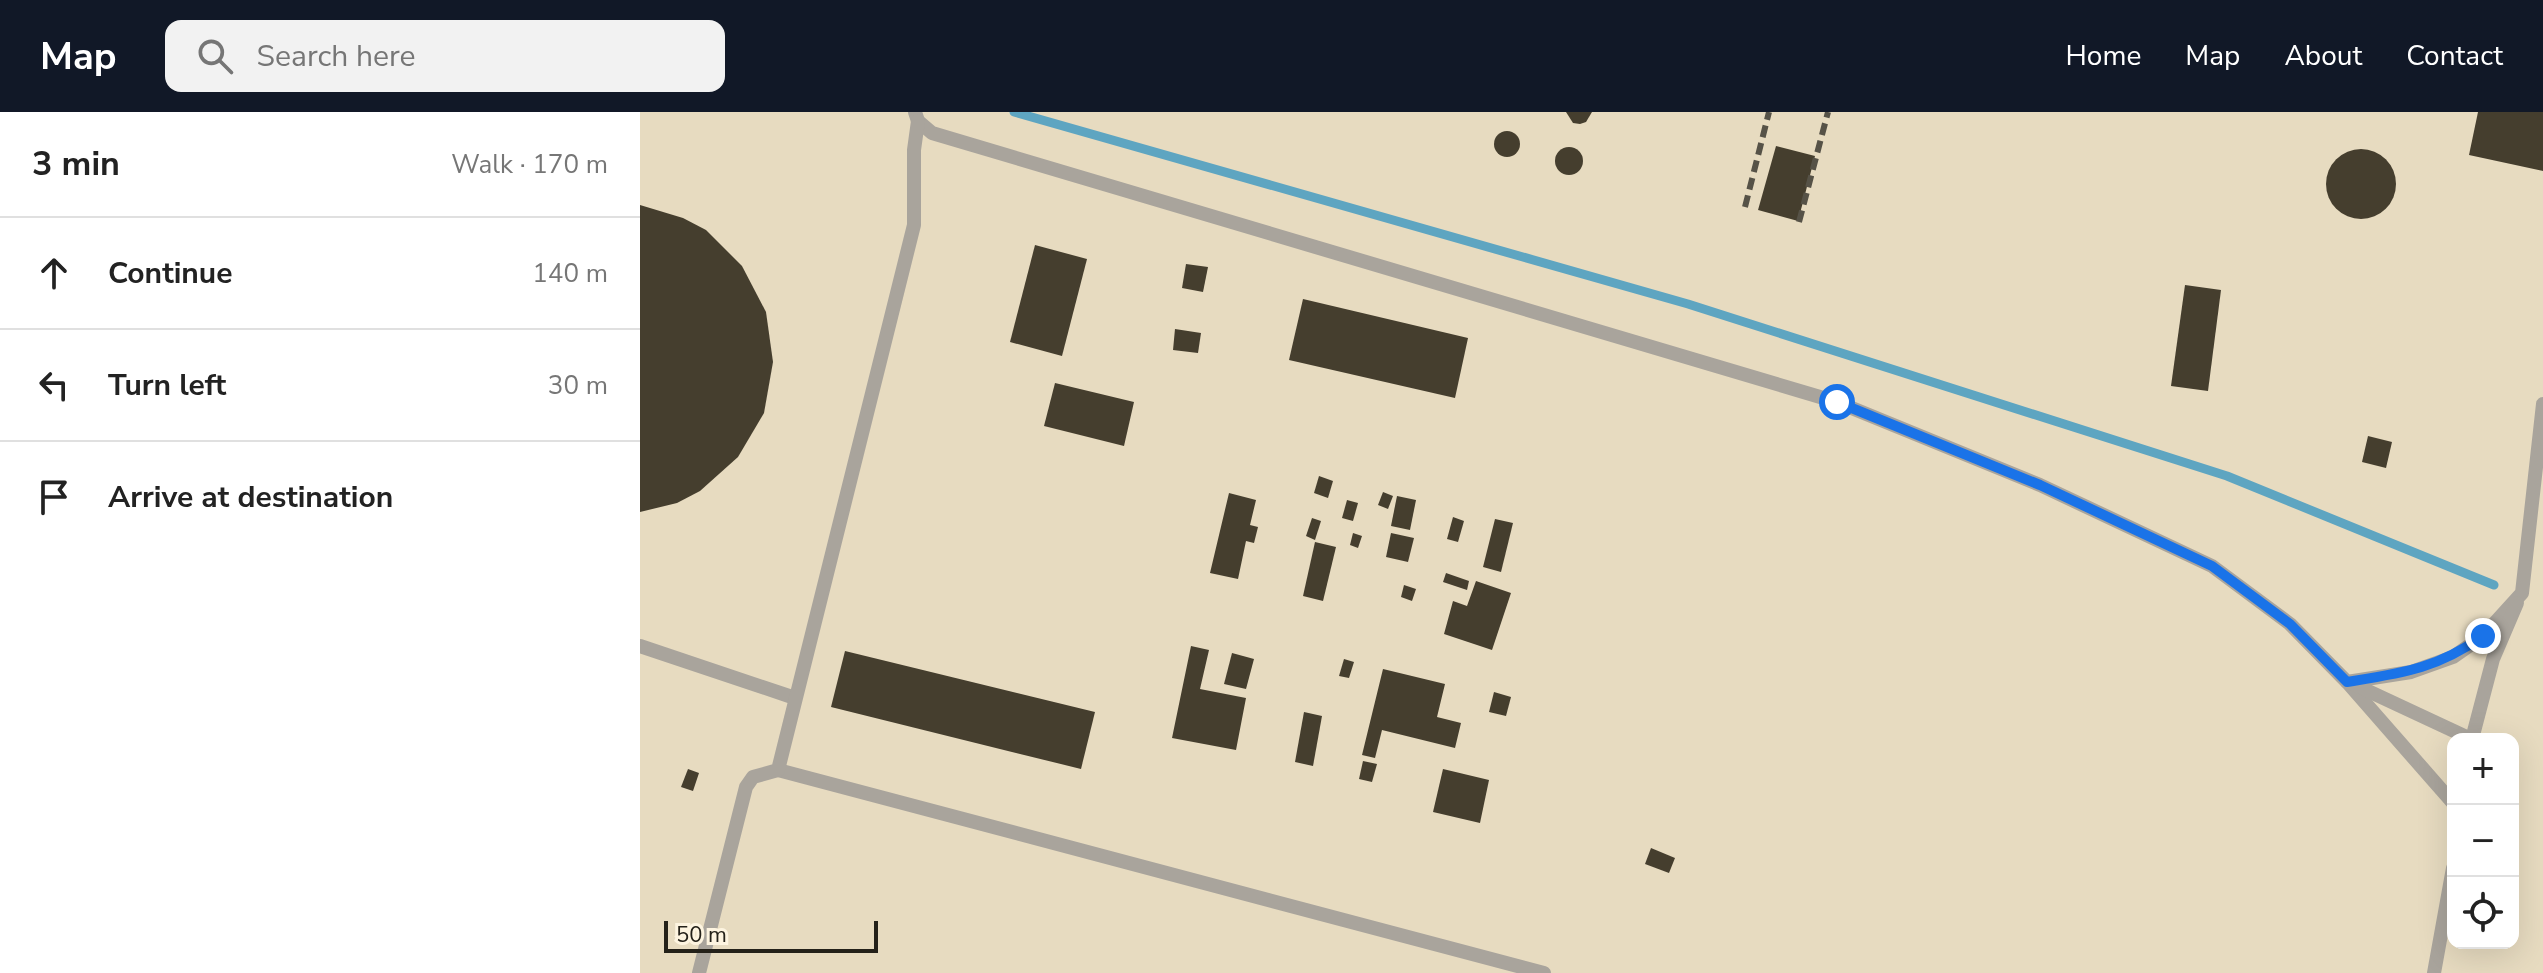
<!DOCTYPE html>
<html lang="en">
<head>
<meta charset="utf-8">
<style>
	body { margin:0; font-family:"Nunito Sans",sans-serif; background:#f2f2f2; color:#222 }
	.controls { position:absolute; right:24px; bottom:24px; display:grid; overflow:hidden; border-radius:16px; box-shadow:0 8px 32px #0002 }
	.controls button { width:72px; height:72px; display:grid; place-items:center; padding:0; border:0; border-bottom:2px solid #e0e0e0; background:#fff; color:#222; font:40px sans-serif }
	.scale { position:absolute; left:24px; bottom:20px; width:214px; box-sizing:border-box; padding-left:8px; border:4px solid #242119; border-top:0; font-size:22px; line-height:28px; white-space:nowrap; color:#242119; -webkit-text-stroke:6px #fdf4e0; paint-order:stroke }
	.stop { position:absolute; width:24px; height:24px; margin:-18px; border:6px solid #1a73e8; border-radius:50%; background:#fff }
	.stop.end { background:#1a73e8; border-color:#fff; box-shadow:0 2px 8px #0008 }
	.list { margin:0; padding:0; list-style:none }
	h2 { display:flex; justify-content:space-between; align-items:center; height:104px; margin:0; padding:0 32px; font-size:34px }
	h2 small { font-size:26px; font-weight:400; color:#767676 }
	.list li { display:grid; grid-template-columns:52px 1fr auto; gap:24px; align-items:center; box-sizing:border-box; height:112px; padding:0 32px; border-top:2px solid #e0e0e0 }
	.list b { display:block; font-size:30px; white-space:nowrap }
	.list em { font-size:26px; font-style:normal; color:#767676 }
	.icon { flex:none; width:44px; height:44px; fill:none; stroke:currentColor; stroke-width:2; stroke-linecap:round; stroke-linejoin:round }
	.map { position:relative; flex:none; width:1903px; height:861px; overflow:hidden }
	header { display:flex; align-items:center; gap:48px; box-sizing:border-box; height:112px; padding:0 40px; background:#111827; color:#fff }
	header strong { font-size:38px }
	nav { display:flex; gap:44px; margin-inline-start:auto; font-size:28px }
	.search { width:560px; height:72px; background:#f2f2f2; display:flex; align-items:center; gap:20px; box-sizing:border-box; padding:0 28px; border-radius:16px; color:#767676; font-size:30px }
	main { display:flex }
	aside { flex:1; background:#fff }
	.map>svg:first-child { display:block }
</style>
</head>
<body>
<header>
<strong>Map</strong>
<div class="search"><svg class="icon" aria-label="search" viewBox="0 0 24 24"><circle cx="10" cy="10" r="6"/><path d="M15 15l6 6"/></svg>Search here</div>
<nav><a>Home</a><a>Map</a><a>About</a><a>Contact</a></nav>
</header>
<main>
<aside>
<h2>3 min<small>Walk · 170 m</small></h2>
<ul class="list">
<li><svg class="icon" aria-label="ahead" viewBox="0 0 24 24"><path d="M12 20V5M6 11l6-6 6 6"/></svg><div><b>Continue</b></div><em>140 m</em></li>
<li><svg class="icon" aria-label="left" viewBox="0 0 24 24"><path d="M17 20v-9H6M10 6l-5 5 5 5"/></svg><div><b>Turn left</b></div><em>30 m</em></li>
<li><svg class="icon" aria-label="arrive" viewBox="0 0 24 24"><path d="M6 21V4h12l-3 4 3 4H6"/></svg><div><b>Arrive at destination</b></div></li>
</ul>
</aside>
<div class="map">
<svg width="1903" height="861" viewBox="0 0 1903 861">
	<rect width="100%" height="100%" fill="#efe7d3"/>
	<path fill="#e7dbc0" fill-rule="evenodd" d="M0,0H1903V861H0ZM1813,627H1873V831H1813Z"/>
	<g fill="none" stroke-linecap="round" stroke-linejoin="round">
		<path stroke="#5ea5c1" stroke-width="9" d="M374,0L1048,192L1587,364L1854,473"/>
	</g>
	<g fill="#453e2e">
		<path d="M926,0H952L946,10L940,12L933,11Z"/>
		<path d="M1838,0H1903V59L1829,43Z"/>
		<circle cx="867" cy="32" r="13"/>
		<path d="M1136,34L1175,44L1158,109L1118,98Z"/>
		<circle cx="929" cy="49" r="14"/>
		<circle cx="1721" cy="72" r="35"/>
		<path d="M0,93L43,106L66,118L102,154L126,200L133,250L124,301L98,345L60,379L37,391L0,400Z"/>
		<path d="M395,133L447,147L422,244L370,230Z"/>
		<path d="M546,152L568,155L563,180L542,176Z"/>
		<path d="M1545,173L1581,178L1568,279L1531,274Z"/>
		<path d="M663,187L828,226L815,286L649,248Z"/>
		<path d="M535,217L561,221L558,241L533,238Z"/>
		<path d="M415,271L494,290L484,334L404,314Z"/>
		<path d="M1728,324L1752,330L1746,356L1722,350Z"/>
		<path d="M679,364L693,369L688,386L674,381Z"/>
		<path d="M743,380L753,384L748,397L738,393Z"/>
		<path d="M589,381L616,388L610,413L618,415L614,431L606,429L598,467L570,461Z"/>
		<path d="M757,384L776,388L770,418L751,414Z"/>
		<path d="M707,388L718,391L713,409L702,406Z"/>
		<path d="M813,405L824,409L818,430L807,427Z"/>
		<path d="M672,406L681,409L675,428L666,424Z"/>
		<path d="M855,407L873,411L861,460L843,455Z"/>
		<path d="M713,421L722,424L718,436L710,433Z"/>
		<path d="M751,421L774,426L768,450L746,445Z"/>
		<path d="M675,430L696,435L683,489L663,484Z"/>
		<path d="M806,461L829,469L827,478L803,470Z"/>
		<path d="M836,469L871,481L852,538L804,522L813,489L827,494Z"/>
		<path d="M764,473L776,477L772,489L761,485Z"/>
		<path d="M551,534L569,538L560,577L606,586L596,638L532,626Z"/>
		<path d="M205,539L455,600L441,657L191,595Z"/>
		<path d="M592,541L614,547L606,577L584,572Z"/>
		<path d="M704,547L714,550L709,566L699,564Z"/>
		<path d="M743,557L805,572L797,605L821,611L815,636L742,618L735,646L722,643Z"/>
		<path d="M854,580L871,585L866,604L849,600Z"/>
		<path d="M664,600L682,604L673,654L655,650Z"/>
		<path d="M723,649L737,652L732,670L719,667Z"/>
		<path d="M48,657L59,661L53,679L41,675Z"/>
		<path d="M803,657L849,668L840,711L793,700Z"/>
		<path d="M1011,736L1035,746L1029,761L1005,752Z"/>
	</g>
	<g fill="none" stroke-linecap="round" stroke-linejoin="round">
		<g stroke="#a9a49c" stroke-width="14">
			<path d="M275,0L278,9L292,21L1197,290L1400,373L1572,454L1650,512L1707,570L1771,560L1813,545L1843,524L1882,481L1903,292"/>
			<path d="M0,534L155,586"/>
			<path d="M1707,570L1813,691"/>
			<path d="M1711,571L1831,627"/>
			<path d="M1832,627L1853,547L1877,491"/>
			<path d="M138,658L904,861"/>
			<path d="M59,861L106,675L113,665L138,658L274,113V38L278,9"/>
			<path d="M1794,861L1813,756"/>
		</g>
		<g stroke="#565247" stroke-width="6" stroke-dasharray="12 6" stroke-linecap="butt">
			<path d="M1105,95L1129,0"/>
			<path d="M1159,110L1188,0"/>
		</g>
	</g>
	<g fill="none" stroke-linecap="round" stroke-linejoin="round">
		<path stroke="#1a73e8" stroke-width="10" d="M1197,290L1400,373L1572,454L1650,512L1707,570C1763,561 1796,557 1843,524"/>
	</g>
</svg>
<div class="controls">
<button>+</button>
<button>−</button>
<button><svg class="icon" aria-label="locate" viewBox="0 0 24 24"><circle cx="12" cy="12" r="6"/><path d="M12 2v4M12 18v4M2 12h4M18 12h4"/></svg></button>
</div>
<div class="scale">50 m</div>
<div class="stop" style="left:1197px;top:290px"></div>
<div class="stop end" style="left:1843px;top:524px"></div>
</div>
</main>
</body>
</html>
